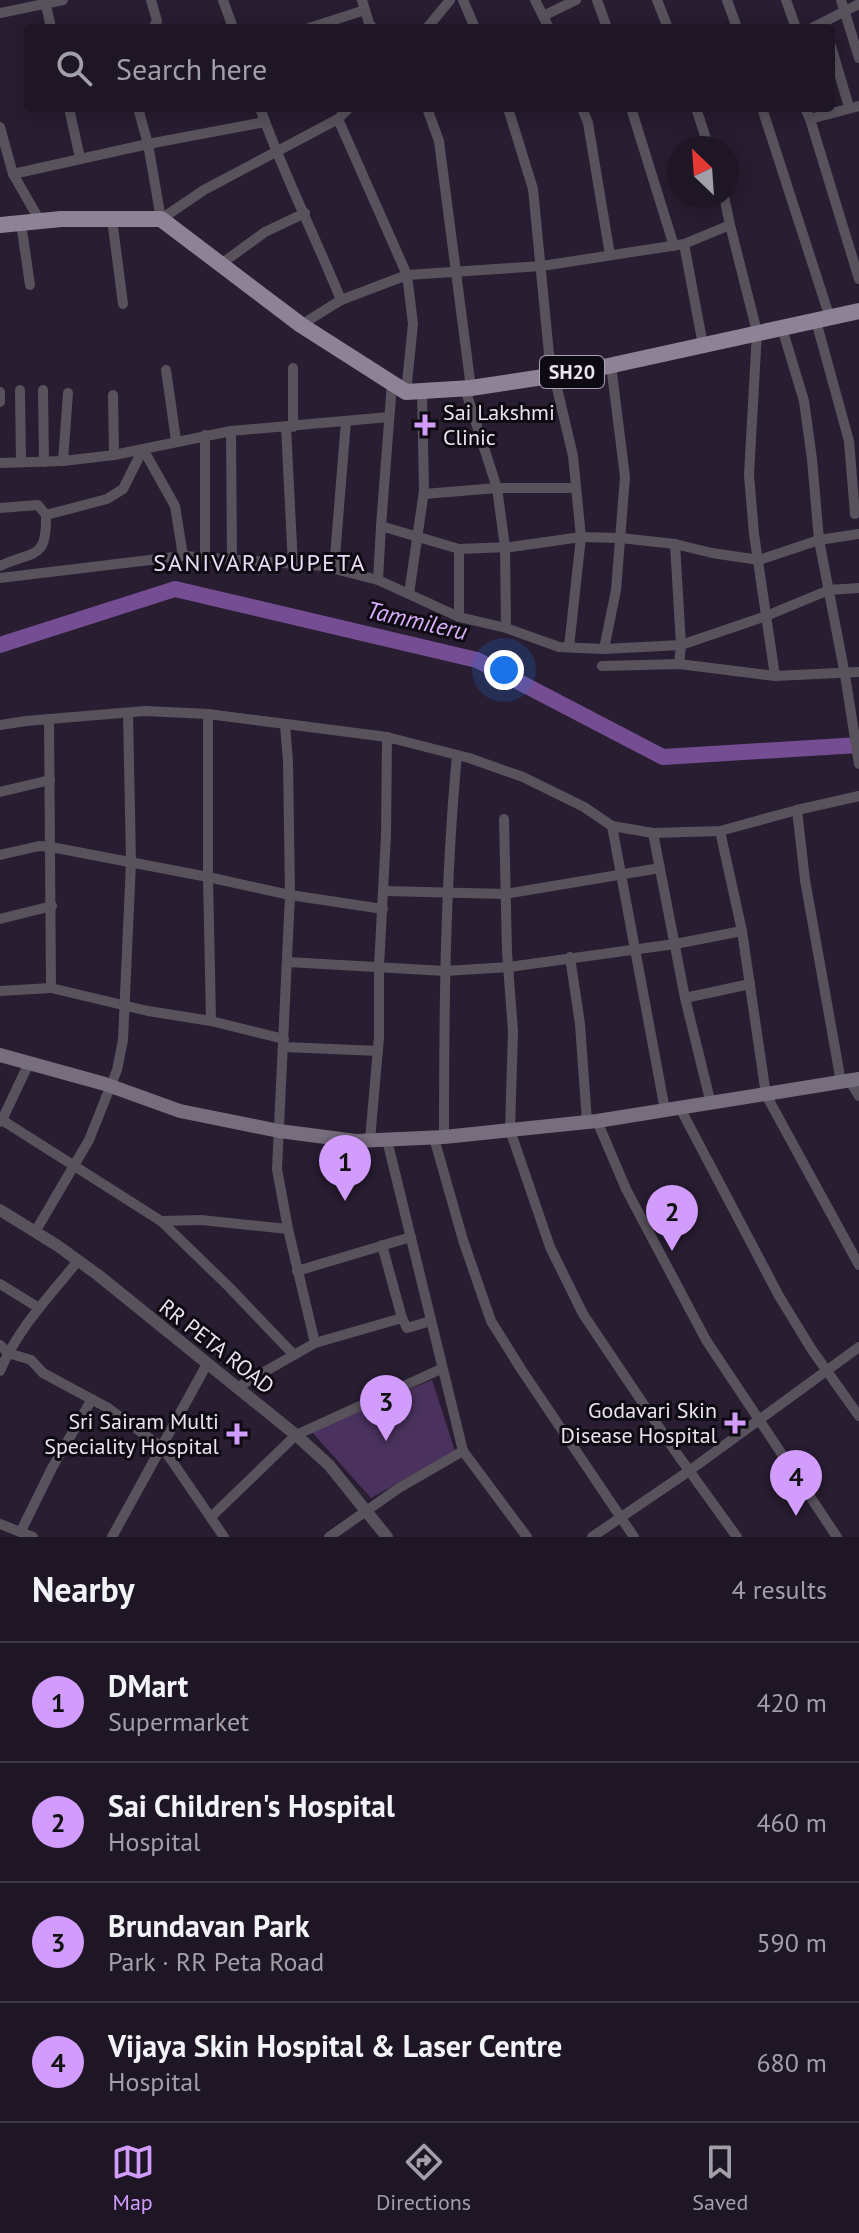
<!DOCTYPE html>
<html lang="en">
<head>
<meta charset="utf-8">
<style>
	body { margin:0; font-family:"PT Sans",sans-serif; background:#2b2332; color:#f1f3f6 }
	.compass { position:absolute; left:667px; top:136px; width:72px; height:72px; border-radius:50%; background:#1e1625; box-shadow:0 4px 20px #0003; rotate:335deg }
	.you { position:absolute; left:504px; top:670px; width:28px; height:28px; margin:-20px; border:6px solid #fff; border-radius:50%; background:#1a73e8; box-shadow:0 0 0 12px #1a73e833 }
	.badge { display:grid; place-items:center; width:52px; height:52px; border-radius:50%; background:#d29cfd; color:#111; font-size:26px; font-weight:700 }
	.pin { position:absolute; translate:-50% -66px; filter:drop-shadow(0 2px 4px #0008) }
	.pin::after { content:''; position:absolute; top:42px; width:28px; height:24px; background:inherit; clip-path:polygon(0 0,100% 0,50% 100%) }
	.list { margin:0; padding:0; list-style:none }
	h2 { display:flex; justify-content:space-between; align-items:center; height:104px; margin:0; padding:0 32px; font-size:34px }
	h2 small { font-size:26px; font-weight:400; color:#a19fa7 }
	.list li { display:grid; grid-template-columns:52px 1fr auto; gap:24px; align-items:center; box-sizing:border-box; height:120px; padding:0 32px; border-top:2px solid #3c3542 }
	.list b { display:block; font-size:30px; white-space:nowrap }
	.list p { margin:0; font-size:26px; white-space:nowrap; color:#a19fa7 }
	.list em { font-size:26px; font-style:normal; color:#a19fa7 }
	.icon { flex:none; width:44px; height:44px; fill:none; stroke:currentColor; stroke-width:2; stroke-linecap:round; stroke-linejoin:round }
	.map { position:relative; flex:none; width:859px; height:1537px; overflow:hidden }
	.search { position:absolute; background:#1e1625; box-shadow:0 4px 20px #0003; left:24px; right:24px; top:24px; height:88px; display:flex; align-items:center; gap:20px; box-sizing:border-box; padding:0 28px; border-radius:8px; color:#a19fa7; font-size:30px }
	.sheet { height:584px; background:#1e1625 }
	nav { display:flex; justify-content:space-around; align-items:center; box-sizing:border-box; height:112px; border-top:2px solid #3c3542; background:#1e1625; font-size:22px; color:#a19fa7 }
	nav a { display:grid; justify-items:center; gap:4px }
	nav .on { color:#d29cfd }
	.map>svg:first-child { display:block }
</style>
</head>
<body>
<div class="map">
<svg width="859" height="1537" viewBox="0 0 859 1537">
	<rect width="100%" height="100%" fill="#281d31"/>
	<path fill="#4b325e" d="M432,1380L455,1451L371,1498L311,1431Z"/>
	<g fill="none" stroke-linecap="round" stroke-linejoin="round">
		<path stroke="#744d92" stroke-width="16" d="M0,645L175,589L477,660L663,757L859,745"/>
		<g stroke="#58525c" stroke-width="10">
			<path d="M45,0L51,28"/>
			<path d="M151,0L157,21L153,28"/>
			<path d="M223,0L233,28"/>
			<path d="M362,0L369,23L373,28"/>
			<path d="M463,0L475,28"/>
			<path d="M535,0L549,28"/>
			<path d="M597,0L607,28"/>
			<path d="M657,0L668,28"/>
			<path d="M727,0L737,28"/>
			<path d="M786,0L796,28"/>
			<path d="M841,0L859,58"/>
			<path d="M0,13L63,0"/>
			<path d="M543,16L576,0"/>
			<path d="M309,28L365,10"/>
			<path d="M427,28L450,0"/>
			<path d="M812,28L859,4"/>
			<path d="M831,46L849,107"/>
			<path d="M69,108L80,158"/>
			<path d="M260,108C283,173 315,236 341,300"/>
			<path d="M427,108L439,141L471,388"/>
			<path d="M508,108L533,189L549,354L573,456L581,537L569,647"/>
			<path d="M582,108L588,123L610,255"/>
			<path d="M631,108L674,246"/>
			<path d="M696,108L709,148"/>
			<path d="M762,108L830,318"/>
			<path d="M805,108L810,119L859,106"/>
			<path d="M338,119L407,275L413,324L406,392"/>
			<path d="M810,119L859,279"/>
			<path d="M265,122L148,144L161,219L204,190L338,119L349,108"/>
			<path d="M0,127L13,174L40,221"/>
			<path d="M13,174L148,144L138,108"/>
			<path d="M724,196L730,225"/>
			<path d="M112,219L123,304"/>
			<path d="M21,223L30,285"/>
			<path d="M684,244L703,345"/>
			<path d="M221,264L265,232L305,213"/>
			<path d="M816,321L849,441L855,514"/>
			<path d="M301,325L341,300L407,275L542,266L684,244L730,225L757,332L749,475L754,534L775,676"/>
			<path d="M782,328L804,401L812,459L819,540L845,675L859,764"/>
			<path d="M611,365L625,477L616,590L604,649L681,645L766,616L829,590L859,588"/>
			<path d="M166,370L176,440"/>
			<path d="M392,383L381,526L459,549L511,547L581,537L620,538L675,544L712,553L759,560L819,540L859,534"/>
			<path d="M465,389L497,488L505,547L506,628"/>
			<path d="M20,390L21,462"/>
			<path d="M43,390L44,462"/>
			<path d="M113,395L114,455"/>
			<path d="M0,402V392"/>
			<path d="M286,427L293,566"/>
			<path d="M293,427V368"/>
			<path d="M231,431L232,560"/>
			<path d="M143,449L175,506L183,556"/>
			<path d="M63,461L68,393"/>
			<path d="M0,463L63,461L114,455L231,431L389,417"/>
			<path d="M424,494L497,488H576"/>
			<path d="M0,508L38,505L46,515"/>
			<path d="M675,544L681,645L679,664"/>
			<path d="M459,549V617"/>
			<path d="M205,559V435"/>
			<path d="M0,566C34,550 47,561 46,515L107,499L123,489L143,449"/>
			<path d="M334,569L346,421"/>
			<path d="M0,578L183,556L323,566L378,580L459,617L506,628L559,647L604,649"/>
			<path d="M378,580L381,526"/>
			<path d="M409,594L424,491L422,391"/>
			<path d="M602,666L679,664L775,676L859,672"/>
			<path d="M49,719L51,988L148,1011L211,1021"/>
			<path d="M0,725L26,721L145,711L208,714"/>
			<path d="M0,792L50,780"/>
			<path d="M504,819L507,952L513,1031L510,1130L550,1247L583,1314L675,1451L737,1537"/>
			<path d="M612,826L665,1110"/>
			<path d="M720,831L742,931L766,1095L859,1265"/>
			<path d="M653,833L685,998L711,1104"/>
			<path d="M0,855L39,846L51,847L208,877V714L387,737"/>
			<path d="M384,891L505,894L660,868"/>
			<path d="M0,919L52,906"/>
			<path d="M570,957L580,1024L587,1122"/>
			<path d="M288,962L445,971L509,967L675,944L742,931"/>
			<path d="M0,991L51,988"/>
			<path d="M685,998L750,984"/>
			<path d="M284,1039L211,1021L208,877L290,895L383,909"/>
			<path d="M284,1047L378,1051"/>
			<path d="M849,1080L859,1096"/>
			<path d="M841,1082L805,880L797,810L859,796"/>
			<path d="M680,1108L779,1296L812,1350L859,1416"/>
			<path d="M2,1120L29,1063"/>
			<path d="M597,1121L626,1189L706,1340L837,1537"/>
			<path d="M0,1122L2,1120L161,1221L228,1286L294,1355"/>
			<path d="M444,1137C444,1010 445,882 457,755"/>
			<path d="M434,1138L463,1240L491,1321L521,1369L634,1537"/>
			<path d="M370,1140L379,1037V966L386,835L387,737L469,758L523,777L584,807L612,826L653,833L720,831L797,810"/>
			<path d="M387,1140L463,1451L527,1537"/>
			<path d="M161,1221L201,1220L288,1229"/>
			<path d="M35,1232L89,1140L117,1070L123,1040L131,862L128,713"/>
			<path d="M382,1245L402,1318"/>
			<path d="M297,1271L411,1237"/>
			<path d="M0,1284L39,1308"/>
			<path d="M315,1343L402,1318L407,1328L431,1321"/>
			<path d="M0,1345L8,1353L31,1360L43,1373L108,1408L163,1448L224,1537"/>
			<path d="M0,1371C17,1330 50,1295 78,1261"/>
			<path d="M238,1387L315,1343L288,1229L277,1169L290,895L288,761L285,725"/>
			<path d="M211,1517L296,1435L441,1369"/>
			<path d="M0,1524L33,1537"/>
			<path d="M21,1531L52,1468L92,1399"/>
			<path d="M112,1537L207,1364"/>
			<path d="M329,1537L399,1488L463,1451"/>
			<path d="M592,1537L689,1471L859,1347"/>
		</g>
		<path stroke="#58525c" stroke-width="12" d="M0,1210L58,1246L98,1275L296,1435L329,1465L387,1537"/>
		<path stroke="#766d7d" stroke-width="14" d="M0,1055L105,1084L180,1111L279,1131L356,1141L444,1137L597,1121L859,1079"/>
		<path stroke="#8d8296" stroke-width="16" d="M0,225L61,219H161L301,325L406,392L471,388L590,370L859,311"/>
	</g>
	<g fill="#d29cfd" stroke="#0e0a12" stroke-width="3">
		<path d="M421 413h8v8h8v8h-8v8h-8v-8h-8v-8h8z"/>
		<path d="M731 1411h8v8h8v8h-8v8h-8v-8h-8v-8h8z"/>
		<path d="M233 1422h8v8h8v8h-8v8h-8v-8h-8v-8h8z"/>
	</g>
	<g text-anchor="middle" stroke-width="6" stroke-linejoin="round" paint-order="stroke">
		<rect fill="#0e0a12" stroke="#a8a3ae" stroke-width="2" x="540" y="356" width="64" height="32" rx="6"/>
		<g font-size="20" font-weight="bold" fill="#eae4f1">
			<text x="572" y="379">SH20</text>
		</g>
		<g font-size="22" fill="#eae4f1" stroke="#0e0a12" text-anchor="end">
			<text x="443" y="420" text-anchor="start">Sai Lakshmi<tspan x="443" dy="25">Clinic</tspan></text>
			<text x="717" y="1418">Godavari Skin<tspan x="717" dy="25">Disease Hospital</tspan></text>
			<text x="219" y="1429">Sri Sairam Multi<tspan x="219" dy="25">Speciality Hospital</tspan></text>
		</g>
		<g font-size="22" fill="#eae4f1" stroke="#0e0a12">
			<text transform="translate(217 1346) rotate(38)" y="8">RR PETA ROAD</text>
		</g>
		<g font-size="24" letter-spacing="2" fill="#e9daf6" stroke="#0e0a12">
			<text x="260" y="571">SANIVARAPUPETA</text>
		</g>
		<g font-size="24" font-style="italic" fill="#daaffd" stroke="#0e0a12">
			<text transform="translate(417 621) rotate(13)" y="8">Tammileru</text>
		</g>
	</g>
</svg>
<svg class="compass" viewBox="-18 -18 36 36"><path d="M0-13l5 13h-10z" fill="#e53935"/><path d="M0 13l5-13h-10z" fill="#a19fa7"/></svg>
<div class="you"></div>
<div class="pin badge" style="left:345px;top:1201px">1</div>
<div class="pin badge" style="left:672px;top:1251px">2</div>
<div class="pin badge" style="left:386px;top:1441px">3</div>
<div class="pin badge" style="left:796px;top:1516px">4</div>
<div class="search"><svg class="icon" aria-label="search" viewBox="0 0 24 24"><circle cx="10" cy="10" r="6"/><path d="M15 15l6 6"/></svg>Search here</div>
</div>
<section class="sheet">
<h2>Nearby<small>4 results</small></h2>
<ul class="list">
<li><span class="badge">1</span><div><b>DMart</b><p>Supermarket</p></div><em>420 m</em></li>
<li><span class="badge">2</span><div><b>Sai Children's Hospital</b><p>Hospital</p></div><em>460 m</em></li>
<li><span class="badge">3</span><div><b>Brundavan Park</b><p>Park · RR Peta Road</p></div><em>590 m</em></li>
<li><span class="badge">4</span><div><b>Vijaya Skin Hospital &amp; Laser Centre</b><p>Hospital</p></div><em>680 m</em></li>
</ul>
</section>
<nav>
<a class="on"><svg class="icon" aria-label="map" viewBox="0 0 24 24"><path d="M3 6l6-2 6 2 6-2v14l-6 2-6-2-6 2zM9 4v14M15 6v14"/></svg>Map</a>
<a><svg class="icon" aria-label="directions" viewBox="0 0 24 24"><path d="M12 3l9 9-9 9-9-9zM9 14v-3h6M13 9l2 2-2 2"/></svg>Directions</a>
<a><svg class="icon" aria-label="saved" viewBox="0 0 24 24"><path d="M7 4h10v16l-5-4-5 4z"/></svg>Saved</a>
</nav>
</body>
</html>
